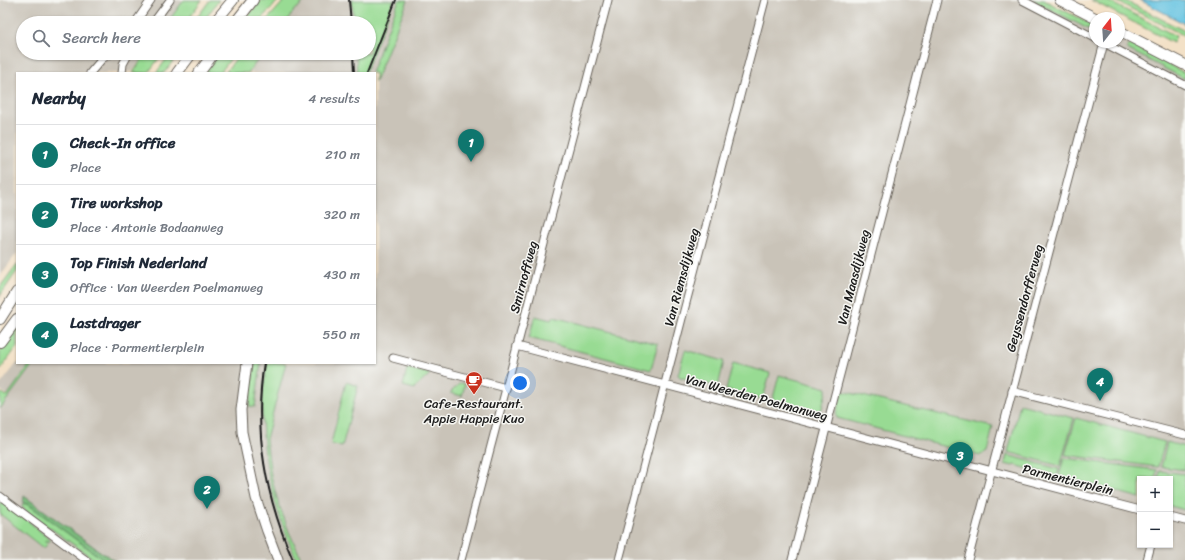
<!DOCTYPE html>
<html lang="en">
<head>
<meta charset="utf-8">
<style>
	body { margin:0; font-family:Sriracha,sans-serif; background:#f6f6f7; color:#1f2937 }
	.controls { position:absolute; right:12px; bottom:12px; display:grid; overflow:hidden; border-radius:0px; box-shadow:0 1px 3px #0004 }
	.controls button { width:36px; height:36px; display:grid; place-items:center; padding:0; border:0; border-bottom:1px solid #e0e1e3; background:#fff; color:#1f2937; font:20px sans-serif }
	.compass { position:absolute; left:1089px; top:12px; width:36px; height:36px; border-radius:50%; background:#fff; box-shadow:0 1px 3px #0004; rotate:17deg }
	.you { position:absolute; left:520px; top:383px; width:14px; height:14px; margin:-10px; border:3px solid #fff; border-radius:50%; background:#1a73e8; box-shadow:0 0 0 6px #1a73e833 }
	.badge { display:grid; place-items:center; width:26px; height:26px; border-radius:50%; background:#0f766e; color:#fff; font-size:13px; font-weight:700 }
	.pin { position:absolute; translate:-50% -33px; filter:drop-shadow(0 1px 2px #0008) }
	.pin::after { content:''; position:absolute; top:21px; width:14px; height:12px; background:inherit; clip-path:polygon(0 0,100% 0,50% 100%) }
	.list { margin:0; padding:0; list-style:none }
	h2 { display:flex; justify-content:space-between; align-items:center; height:52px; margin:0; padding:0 16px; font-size:17px }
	h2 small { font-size:13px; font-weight:400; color:#747a83 }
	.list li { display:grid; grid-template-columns:26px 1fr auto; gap:12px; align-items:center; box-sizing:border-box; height:60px; padding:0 16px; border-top:1px solid #e0e1e3 }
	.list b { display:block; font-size:15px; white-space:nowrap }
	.list p { margin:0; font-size:13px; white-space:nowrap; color:#747a83 }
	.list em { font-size:13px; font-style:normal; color:#747a83 }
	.icon { flex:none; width:22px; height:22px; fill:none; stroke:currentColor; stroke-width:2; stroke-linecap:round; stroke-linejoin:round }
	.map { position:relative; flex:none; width:1185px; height:560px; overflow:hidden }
	.search { position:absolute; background:#fff; box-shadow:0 1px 3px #0004; left:16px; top:16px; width:360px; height:44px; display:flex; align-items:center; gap:10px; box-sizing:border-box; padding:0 14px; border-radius:22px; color:#747a83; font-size:15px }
	.panel { position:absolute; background:#fff; box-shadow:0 1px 3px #0004; left:16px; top:72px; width:360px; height:292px; border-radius:0px }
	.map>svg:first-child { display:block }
</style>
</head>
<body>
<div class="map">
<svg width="1185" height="560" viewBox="0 0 1185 560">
	<rect width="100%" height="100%" fill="#f6f6f2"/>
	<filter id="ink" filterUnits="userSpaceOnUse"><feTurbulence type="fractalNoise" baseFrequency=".025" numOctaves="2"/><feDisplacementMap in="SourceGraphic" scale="8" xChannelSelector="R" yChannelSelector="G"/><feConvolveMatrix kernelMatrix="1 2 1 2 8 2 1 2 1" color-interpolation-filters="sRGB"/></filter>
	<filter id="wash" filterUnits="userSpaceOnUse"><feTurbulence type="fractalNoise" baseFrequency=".012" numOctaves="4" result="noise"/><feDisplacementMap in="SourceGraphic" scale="16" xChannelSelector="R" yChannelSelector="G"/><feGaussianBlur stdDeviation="0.9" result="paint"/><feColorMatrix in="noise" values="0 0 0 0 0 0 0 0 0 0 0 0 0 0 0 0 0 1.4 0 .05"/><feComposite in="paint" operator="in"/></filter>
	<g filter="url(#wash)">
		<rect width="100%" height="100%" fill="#f3e1c7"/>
		<g fill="#c9c3b8" fill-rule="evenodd">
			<path d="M0,0H184L167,23H23V53H146L133,71L126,73H17V253L0,276Z"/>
			<path d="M302,0H1044L1095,26V42H1119V38L1185,73V560H0V409L9,396L0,390V385L17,363H375V73H239L254,53H369V23H279ZM1140,479H1170V545H1140Z"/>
		</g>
		<g fill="#98db93" stroke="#5a7c58">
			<path d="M184,0H202L185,23H167Z"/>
			<path d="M210,0H219L202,23H193Z"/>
			<path d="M261,0H279L257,23H242Z"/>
			<path d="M285,0H306L294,11L285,23H264Z"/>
			<path d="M352,0H394L365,73H357L356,53H369V23H354Z"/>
			<path d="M399,0H408L375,82V73H371Z"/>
			<path d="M1033,0H1044L1094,26L1092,30L1088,29Z"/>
			<path d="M1091,0H1106L1176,36L1173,43Z"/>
			<path d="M1114,0H1124L1185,31V36Z"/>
			<path d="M1130,44L1185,73V79L1129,50L1127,48Z"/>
			<path d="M146,53H163L148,73H133Z"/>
			<path d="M171,53H179L164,73H156Z"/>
			<path d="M220,53H235L220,73H207L206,71Z"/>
			<path d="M240,53H263L248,73H225Z"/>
			<path d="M17,264V271L0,296V287Z"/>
			<path d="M535,316L551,320L554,317L658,344L651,370L529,338Z"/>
			<path d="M17,328V347L0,370V352Z"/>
			<path d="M685,350L724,361L718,387L680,377L678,375Z"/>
			<path d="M31,363H34L0,409V394H1L2,393L7,396Z"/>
			<path d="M255,363H261L255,407L249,406Z"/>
			<path d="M267,363H286L266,439L271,475L278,502L289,532L302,560H297C274,511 261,457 262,403C263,389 265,376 267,363Z"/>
			<path d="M733,363L770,373L763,399L726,390Z"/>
			<path d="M407,368L430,374L414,389L403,386Z"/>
			<path d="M779,375L827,388L822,408L818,414L772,402Z"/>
			<path d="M346,382L358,386L342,447L331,444Z"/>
			<path d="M460,383L465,384L462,396L450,393Z"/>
			<path d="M842,391L993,427L987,452L980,456L837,418L836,414Z"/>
			<path d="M1020,404L1074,418L1060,466L1008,452Z"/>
			<path d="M1076,418L1165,442L1158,467L1065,455Z"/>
			<path d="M1167,442L1185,447V470L1161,467Z"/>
			<path d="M1007,455L1059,469L1057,476L1014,465L1013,466L1005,464Z"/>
			<path d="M1064,458L1157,470L1155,479H1140V498L1059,476Z"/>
			<path d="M1160,471L1185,474V510L1170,506V479H1158Z"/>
			<path d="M0,500L25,518L50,540L49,542L45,540V541L48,544L45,547L43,548L0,514Z"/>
			<path d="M23,503L29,505L104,560H95L25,510L22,507Z"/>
		</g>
		<path fill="#7abb7d" stroke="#4b6c4c" d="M24,496L101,552L114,560H104L29,505L23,503Z"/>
		<path fill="#63c3e1" stroke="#40707e" d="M1140,0H1185V24Z"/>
	</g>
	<g filter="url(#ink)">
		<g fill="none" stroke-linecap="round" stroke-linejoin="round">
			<g stroke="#676158" stroke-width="9">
				<g id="minor">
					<path d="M1022,0L1095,38"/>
					<path d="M135,23L151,0"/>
					<path d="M153,23L170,0"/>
					<path d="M1102,42L1185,85"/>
					<path d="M90,73L102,59L112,53"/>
					<path d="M122,73L123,64L129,53"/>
					<path d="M517,346L1140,510"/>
					<path d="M393,358L506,388"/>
					<path d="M1012,391L1185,435"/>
					<path d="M0,496L86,560"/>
					<path d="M1170,517L1185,521"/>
					<path d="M461,560L608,0"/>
					<path d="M619,560L765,0"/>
					<path d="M792,560L937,0"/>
					<path d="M968,560L1104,43"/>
					<path d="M1147,560L1151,545"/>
				</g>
			</g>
			<g stroke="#676158" stroke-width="11">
				<path id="tertiary" d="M247,363L241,410L242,432L256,498L267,531L278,560"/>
			</g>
			<g stroke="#676158" stroke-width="12">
				<g id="secondary">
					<path d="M1060,0L1095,18"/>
					<path d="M214,23L233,0"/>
					<path d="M235,23L253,0"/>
					<path d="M1119,31L1185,65"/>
					<path d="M177,73L192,53"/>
					<path d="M199,73L214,53"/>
					<path d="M0,319L17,292"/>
					<path d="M0,342L17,319"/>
				</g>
			</g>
			<use href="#minor" stroke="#fff" stroke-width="7"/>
			<use href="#tertiary" stroke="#fff" stroke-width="9"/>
			<use href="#secondary" stroke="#fff" stroke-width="10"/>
			<g stroke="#1c1c1c" stroke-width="2">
				<path d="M349,0L351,23"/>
				<path d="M353,53L354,73"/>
				<path d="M367,73L396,0"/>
				<path d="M264,363C253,432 265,496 293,560"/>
			</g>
		</g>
	</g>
	<defs>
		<g id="cafe-pin" transform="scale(0.9)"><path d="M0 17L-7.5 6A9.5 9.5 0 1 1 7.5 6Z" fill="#c8321e" stroke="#f6f6f2"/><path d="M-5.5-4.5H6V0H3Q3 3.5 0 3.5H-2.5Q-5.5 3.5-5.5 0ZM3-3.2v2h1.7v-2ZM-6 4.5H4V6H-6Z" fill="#fff"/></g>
	</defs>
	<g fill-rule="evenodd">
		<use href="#cafe-pin" x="474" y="380"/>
	</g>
	<g text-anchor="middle" stroke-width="3" stroke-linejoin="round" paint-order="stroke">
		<g font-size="13" fill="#1c1c1c" stroke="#f6f6f2">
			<text transform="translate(523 277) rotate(-75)" y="5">Smirnoffweg</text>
			<text transform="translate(681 277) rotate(-75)" y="5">Van Riemsdijkweg</text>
			<text transform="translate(853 277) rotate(-76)" y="5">Van Maasdijkweg</text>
			<text transform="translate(1024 298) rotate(-75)" y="5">Geyssendorfferweg</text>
			<text transform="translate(757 397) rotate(15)" y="5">Van Weerden Poelmanweg</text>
			<text transform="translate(1068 479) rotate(14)" y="5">Parmentierplein</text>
		</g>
		<g font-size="13" fill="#1c1c1c" stroke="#f6f6f2">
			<text x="474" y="408">Cafe-Restaurant.<tspan x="474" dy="15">Appie Happie Kuo</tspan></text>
		</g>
	</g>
</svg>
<div class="controls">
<button>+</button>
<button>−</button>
</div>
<svg class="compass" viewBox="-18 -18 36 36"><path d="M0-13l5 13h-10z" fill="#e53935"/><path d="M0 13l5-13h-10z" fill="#747a83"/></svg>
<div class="you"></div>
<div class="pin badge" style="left:471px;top:162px">1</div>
<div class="pin badge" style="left:207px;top:509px">2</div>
<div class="pin badge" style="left:960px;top:475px">3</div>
<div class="pin badge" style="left:1100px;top:401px">4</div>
<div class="search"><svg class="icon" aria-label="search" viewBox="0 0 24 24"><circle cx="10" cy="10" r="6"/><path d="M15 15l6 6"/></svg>Search here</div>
<section class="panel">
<h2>Nearby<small>4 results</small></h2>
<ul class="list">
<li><span class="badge">1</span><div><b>Check-In office</b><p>Place</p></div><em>210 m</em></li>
<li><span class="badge">2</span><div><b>Tire workshop</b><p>Place · Antonie Bodaanweg</p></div><em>320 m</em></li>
<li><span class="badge">3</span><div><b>Top Finish Nederland</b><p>Office · Van Weerden Poelmanweg</p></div><em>430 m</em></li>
<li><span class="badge">4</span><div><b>Lastdrager</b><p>Place · Parmentierplein</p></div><em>550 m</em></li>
</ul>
</section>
</div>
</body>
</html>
